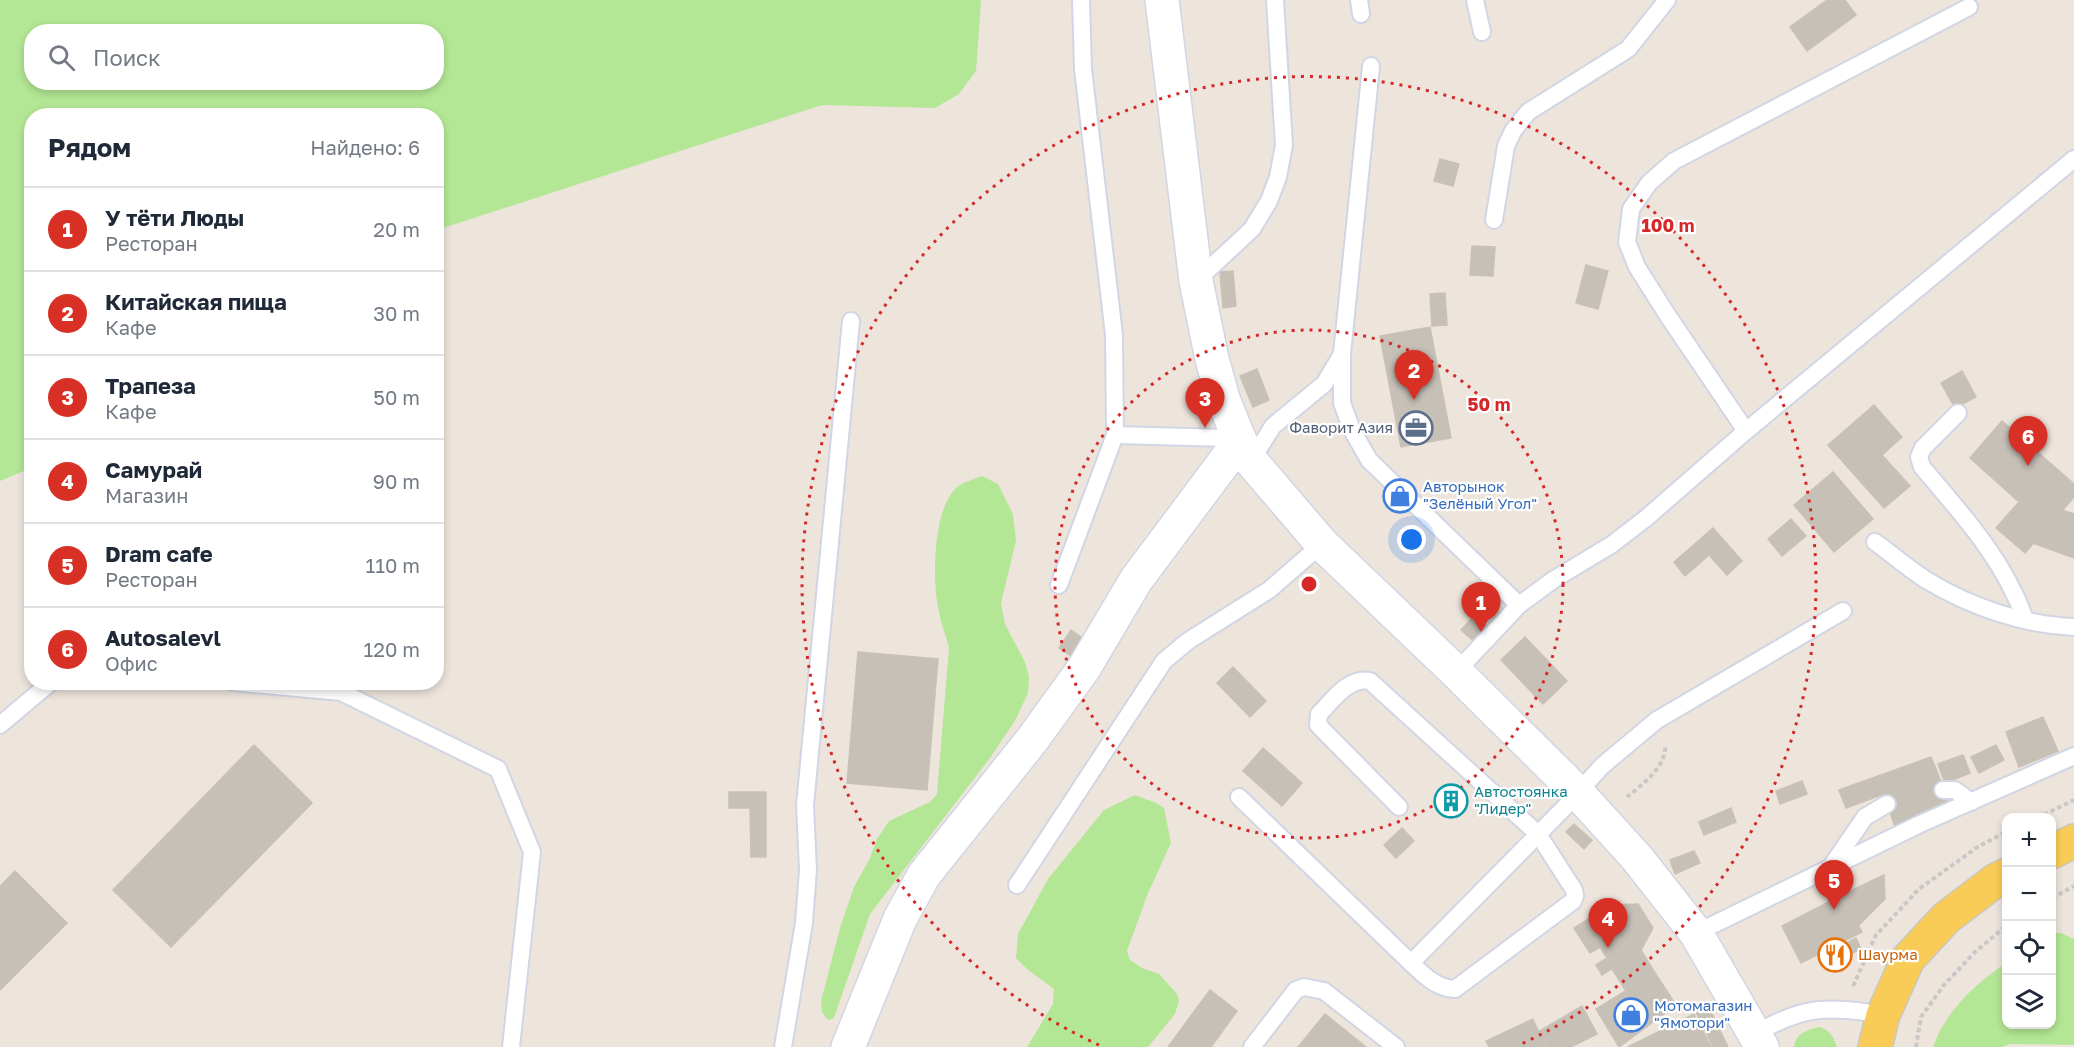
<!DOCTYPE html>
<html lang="ru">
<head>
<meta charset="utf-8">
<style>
	body { margin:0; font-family:"Golos Text",sans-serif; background:#f6f6f7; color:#1f2937 }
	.controls { position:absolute; right:18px; bottom:18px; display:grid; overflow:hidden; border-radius:12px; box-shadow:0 3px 9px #0003 }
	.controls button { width:54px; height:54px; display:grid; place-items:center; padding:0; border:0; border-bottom:2px solid #e0e1e3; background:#fff; color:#1f2937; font:30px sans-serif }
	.you { position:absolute; left:1412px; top:540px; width:21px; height:21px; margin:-15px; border:4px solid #fff; border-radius:50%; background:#1a73e8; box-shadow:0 0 0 9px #1a73e833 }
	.badge { display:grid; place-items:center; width:39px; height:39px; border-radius:50%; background:#d93025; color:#fff; font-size:20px; font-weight:700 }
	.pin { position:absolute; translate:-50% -50px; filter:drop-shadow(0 2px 3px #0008) }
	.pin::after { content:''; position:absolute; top:32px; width:21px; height:18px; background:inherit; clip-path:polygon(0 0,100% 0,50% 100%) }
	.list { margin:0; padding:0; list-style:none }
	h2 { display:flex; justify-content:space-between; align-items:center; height:78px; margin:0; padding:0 24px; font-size:26px }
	h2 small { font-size:20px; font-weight:400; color:#747a83 }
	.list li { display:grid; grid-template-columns:39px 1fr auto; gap:18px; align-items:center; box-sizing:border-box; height:84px; padding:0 24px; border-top:2px solid #e0e1e3 }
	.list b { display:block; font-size:22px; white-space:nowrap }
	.list p { margin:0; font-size:20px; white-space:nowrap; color:#747a83 }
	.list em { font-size:20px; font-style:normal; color:#747a83 }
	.icon { flex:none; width:33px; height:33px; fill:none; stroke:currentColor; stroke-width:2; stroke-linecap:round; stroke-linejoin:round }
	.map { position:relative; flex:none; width:2074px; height:1047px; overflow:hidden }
	.search { position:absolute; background:#fff; box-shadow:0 3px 9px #0003; left:24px; top:24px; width:420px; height:66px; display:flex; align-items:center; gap:15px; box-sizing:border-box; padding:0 21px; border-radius:24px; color:#747a83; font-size:22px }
	.panel { position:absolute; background:#fff; box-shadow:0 3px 9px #0003; left:24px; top:108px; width:420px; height:582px; border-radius:24px }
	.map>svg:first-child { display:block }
</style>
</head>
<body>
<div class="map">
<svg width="2074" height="1047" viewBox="0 0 2074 1047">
	<rect width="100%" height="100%" fill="#ede5dc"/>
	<g fill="#b4e795" fill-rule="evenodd">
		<path d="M0,0H981L976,71L959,94L935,108L822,105L437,230L436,116H32L31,468L0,481ZM32,32H436V82H32Z"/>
		<path d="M982,476L998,484L1013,514L1016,541L1001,603L1005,624L1025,662L1029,677L1028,693L1016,719L990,758L870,914L834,1018L828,1020L822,1012L821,1001L840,928L854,887L870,858L877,839L889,821L930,802L937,794L949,648C946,635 941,624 939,612C932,582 932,510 957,487C963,482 975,479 982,476Z"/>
		<path d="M1135,795L1156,803L1164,808L1171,843L1148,893L1127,951L1130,960L1142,968L1159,974L1177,994L1179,1000L1175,1014L1148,1047H1027L1053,1004L1054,989L1027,969L1016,958L1018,934L1048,879L1104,810Z"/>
		<path d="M2054,933H2061L2074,939V1045L2010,1044L2001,1047H1933C1945,1012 1976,983 2006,963V1024H2052V934Z"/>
		<path d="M1819,1027C1829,1029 1834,1037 1837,1047H1794C1796,1033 1807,1030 1819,1027Z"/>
	</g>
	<g fill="#c6c0b7" stroke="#c9c1b5" stroke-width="1.5">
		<path d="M1827,0H1845L1856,15L1807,51L1790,27Z"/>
		<path d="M1440,159L1459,164L1453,186L1434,181Z"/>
		<path d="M1472,246L1495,247L1493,276L1470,275Z"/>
		<path d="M1586,265L1608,271L1598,309L1576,303Z"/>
		<path d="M1233,271L1236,306L1223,308L1220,272Z"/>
		<path d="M1445,293L1447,325L1432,326L1430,294Z"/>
		<path d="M1430,327L1451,438L1401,447L1380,336Z"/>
		<path d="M1257,369L1269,400L1253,407L1240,376Z"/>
		<path d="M1962,371L1976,397L1955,408L1941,383Z"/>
		<path d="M1874,405L1902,437L1882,455L1910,486L1884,508L1828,445Z"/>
		<path d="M2002,421L2074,484V497L2025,553L1996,528L2019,502L1970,458Z"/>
		<path d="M1833,472L1873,519L1834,552L1794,505Z"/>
		<path d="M2062,510L2074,514V558L2033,543Z"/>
		<path d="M1791,519L1806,536L1782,556L1768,539Z"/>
		<path d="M1713,528L1742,561L1727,575L1709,555L1685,576L1674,562Z"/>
		<path d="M1475,615L1489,628L1476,643L1461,630Z"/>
		<path d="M1071,630L1089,643L1077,660L1059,648Z"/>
		<path d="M1525,637L1567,681L1543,704L1501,660Z"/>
		<path d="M858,652L938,659L927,790L847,783Z"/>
		<path d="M1233,667L1266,701L1250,717L1217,683Z"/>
		<path d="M2043,717L2058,751L2019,767L2006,732Z"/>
		<path d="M254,745L312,803L171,947L113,890Z"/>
		<path d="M1996,745L2004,760L1979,773L1971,757Z"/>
		<path d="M1263,748L1302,783L1282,806L1243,771Z"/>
		<path d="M1963,755L1970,773L1945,783L1938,764Z"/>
		<path d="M1931,757L1938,774L1846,808L1839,790Z"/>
		<path d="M1938,774L1951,811L1896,830L1884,794Z"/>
		<path d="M1802,781L1807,794L1780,804L1776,791Z"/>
		<path d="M1452,786L1466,801L1450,817L1435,801Z"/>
		<path d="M729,792H766V857H751L750,808H729Z"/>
		<path d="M1731,808L1736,822L1704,835L1699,822Z"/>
		<path d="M1574,824L1592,840L1584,849L1566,832Z"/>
		<path d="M1402,828L1414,841L1396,858L1384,845Z"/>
		<path d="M1694,851L1700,863L1675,874L1670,860Z"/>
		<path d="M15,871L67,923L0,990V886Z"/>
		<path d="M1884,875L1885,899L1858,926L1842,895Z"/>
		<path d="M1842,895L1862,932L1801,963L1782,926Z"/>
		<path d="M1638,904L1653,928L1641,950L1602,975L1596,965L1607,958L1600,947L1590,953L1574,928L1611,905Z"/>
		<path d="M1856,938L1861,949L1841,959L1836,948Z"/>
		<path d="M1641,950L1655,973L1626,991L1612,969Z"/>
		<path d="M1655,973L1676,1005L1619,1047L1596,1009Z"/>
		<path d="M1210,990L1237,1011L1211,1047H1168Z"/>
		<path d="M1582,1006L1597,1034L1571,1047H1547L1538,1032Z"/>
		<path d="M1708,1006L1728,1047H1713L1696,1012Z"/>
		<path d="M1325,1014L1366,1047H1298Z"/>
		<path d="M1694,1014L1711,1047H1628Z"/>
		<path d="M1533,1019L1545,1047H1489L1486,1041Z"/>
	</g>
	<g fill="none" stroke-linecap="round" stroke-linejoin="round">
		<g stroke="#d1d5e4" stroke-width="20">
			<g id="lane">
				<path d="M1359,0L1361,14"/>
				<path d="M1475,0L1482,32"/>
				<path d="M1494,220L1506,146L1513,131L1528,112L1628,49L1667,0"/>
				<path d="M1196,281L1252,229L1269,201L1278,177L1284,145L1275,0"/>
				<path d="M1342,354V403L1352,430L1369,460L1519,605L1553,580L1611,545L1645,519L1746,431L2074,159"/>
				<path d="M1958,413L1923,448L1919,457L1922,467C1963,515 2004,560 2025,619"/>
				<path d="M1746,431L1668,316L1637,267L1627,242L1631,209L1649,183L1674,161L1969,7"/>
				<path d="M1115,435L1228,438L1240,441"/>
				<path d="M1251,461L1273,426L1324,384L1342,354L1371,66"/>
				<path d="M1875,542C1893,555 1910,570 1928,581C1971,607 2024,625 2074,627"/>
				<path d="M1059,585L1115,435L1114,335L1083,69L1081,0"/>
				<path d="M1456,672L1519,605"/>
				<path d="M232,682L341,692L498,769L532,852L511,1047"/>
				<path d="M0,725L51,682"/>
				<path d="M1943,790H1955L1971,802"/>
				<path d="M1239,797L1411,963C1425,976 1436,988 1455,989L1573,901L1575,896L1574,890L1538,834L1370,681C1348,677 1333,700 1319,714L1318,725L1399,807"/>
				<path d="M1830,868L1865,817L1887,804"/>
				<path d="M1017,885L1164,661L1188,641L1269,590L1322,544"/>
				<path d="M1696,933L1920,824L2074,756"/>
				<path d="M1411,963L1564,808L1602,766L1657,720L1843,611"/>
				<path d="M1755,1034C1804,1005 1829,1006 1883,1015"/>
				<path d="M783,1047L804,923L808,870L805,805L851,321"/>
				<path d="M1252,1047L1296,990L1304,987L1324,991L1396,1047"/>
			</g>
		</g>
		<g stroke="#d1d5e4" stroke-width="36">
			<g id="street">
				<path d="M1162,0L1196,281L1212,359L1223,399L1240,441L1251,461L1322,544L1456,672L1578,793L1637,858L1696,933L1762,1047"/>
				<path d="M848,1047L900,919L924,875L1032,740L1084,668L1136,580L1240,441"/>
			</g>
		</g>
		<g stroke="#c8c8c8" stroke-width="36">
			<g id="primary">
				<path d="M2052,852L2074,841"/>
				<path d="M1875,1047L1883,1015L1908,959L1946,918L1996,880L2006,875"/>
			</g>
		</g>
		<g stroke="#c8c8c8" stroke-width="4" stroke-dasharray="4.5 3" stroke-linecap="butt">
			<path d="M1627,797C1642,785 1667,766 1665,745"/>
			<path d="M2037,818L2074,800"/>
			<path d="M2052,898L2074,886"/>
			<path d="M1853,986L1876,935L1919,889L1979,846L2006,832"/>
			<path d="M1916,1047L1921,1017L1944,985L1975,952L2006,926"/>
		</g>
		<use href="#lane" stroke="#fff" stroke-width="16"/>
		<use href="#street" stroke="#fff" stroke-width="33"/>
		<use href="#primary" stroke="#f8cc56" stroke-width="33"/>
	</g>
	<g fill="none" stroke="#d62828" stroke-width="3" stroke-dasharray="3 6">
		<circle cx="1309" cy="584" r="254"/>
		<path d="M1099 1045A507 507 0 1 1 1519 1045"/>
	</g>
	<defs>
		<g id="office-ring" transform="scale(1.725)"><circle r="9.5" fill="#fff" stroke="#5c6f8a" stroke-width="1.5"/><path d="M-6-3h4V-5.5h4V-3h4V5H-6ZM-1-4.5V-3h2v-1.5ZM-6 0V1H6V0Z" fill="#5c6f8a"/></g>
		<g id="shop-ring" transform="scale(1.725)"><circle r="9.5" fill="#fff" stroke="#3f7fe0" stroke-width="1.5"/><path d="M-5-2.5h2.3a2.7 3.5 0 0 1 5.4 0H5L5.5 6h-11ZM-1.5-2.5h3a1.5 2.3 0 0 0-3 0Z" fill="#3f7fe0"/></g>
		<g id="building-ring" transform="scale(1.725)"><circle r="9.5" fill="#fff" stroke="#0f9aa8" stroke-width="1.5"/><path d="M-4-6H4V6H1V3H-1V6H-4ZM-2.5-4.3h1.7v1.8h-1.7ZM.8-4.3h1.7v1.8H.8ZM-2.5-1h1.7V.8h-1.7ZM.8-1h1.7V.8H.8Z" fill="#0f9aa8"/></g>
		<g id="restaurant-ring" transform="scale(1.725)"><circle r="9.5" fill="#fff" stroke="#e8710a" stroke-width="1.5"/><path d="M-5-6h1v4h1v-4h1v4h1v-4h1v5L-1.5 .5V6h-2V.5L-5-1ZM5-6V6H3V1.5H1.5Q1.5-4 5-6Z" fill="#e8710a"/></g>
	</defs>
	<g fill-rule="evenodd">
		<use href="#office-ring" x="1416" y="428"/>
		<use href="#shop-ring" x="1400" y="496"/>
		<use href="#building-ring" x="1451" y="801"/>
		<use href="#restaurant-ring" x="1835" y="955"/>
		<use href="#shop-ring" x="1631" y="1015"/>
	</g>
	<g text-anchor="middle" stroke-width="4.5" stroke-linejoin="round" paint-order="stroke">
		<g font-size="15" fill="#4e5e75" stroke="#fff" text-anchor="end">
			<text x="1393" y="433">Фаворит Азия</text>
		</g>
		<g font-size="15" fill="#366cbe" stroke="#fff" text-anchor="start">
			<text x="1423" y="492">Авторынок<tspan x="1423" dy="17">"Зелёный Угол"</tspan></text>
			<text x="1654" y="1011">Мотомагазин<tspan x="1654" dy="17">"Ямотори"</tspan></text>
		</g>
		<g font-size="15" fill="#0d838f" stroke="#fff" text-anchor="start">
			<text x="1474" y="797">Автостоянка<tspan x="1474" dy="17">"Лидер"</tspan></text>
		</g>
		<g font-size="15" fill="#c56008" stroke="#fff" text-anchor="start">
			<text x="1858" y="960">Шаурма</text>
		</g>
	</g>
	<circle cx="1309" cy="584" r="9" fill="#d62828" stroke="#fff" stroke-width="3"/>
	<g font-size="18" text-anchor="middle" font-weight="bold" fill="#d62828" stroke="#fff" stroke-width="4.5" stroke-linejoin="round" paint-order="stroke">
		<text x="1668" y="232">100 m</text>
		<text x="1489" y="411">50 m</text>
	</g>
</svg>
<div class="controls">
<button>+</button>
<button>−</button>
<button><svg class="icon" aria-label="locate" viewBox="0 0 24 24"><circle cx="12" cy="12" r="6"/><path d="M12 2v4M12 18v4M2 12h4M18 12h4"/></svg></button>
<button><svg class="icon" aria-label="layers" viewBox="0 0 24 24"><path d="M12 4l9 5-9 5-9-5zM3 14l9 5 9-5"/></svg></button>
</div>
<div class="you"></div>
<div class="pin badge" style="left:1481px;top:632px">1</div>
<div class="pin badge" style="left:1414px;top:400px">2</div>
<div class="pin badge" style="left:1205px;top:428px">3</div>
<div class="pin badge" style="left:1608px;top:948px">4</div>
<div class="pin badge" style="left:1834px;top:910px">5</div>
<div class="pin badge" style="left:2028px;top:466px">6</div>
<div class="search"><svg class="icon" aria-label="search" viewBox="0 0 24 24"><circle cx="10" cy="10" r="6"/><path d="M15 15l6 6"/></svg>Поиск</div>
<section class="panel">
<h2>Рядом<small>Найдено: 6</small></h2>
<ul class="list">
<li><span class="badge">1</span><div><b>У тёти Люды</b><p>Ресторан</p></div><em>20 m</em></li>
<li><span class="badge">2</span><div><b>Китайская пища</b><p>Кафе</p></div><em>30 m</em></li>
<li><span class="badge">3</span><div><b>Трапеза</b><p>Кафе</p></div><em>50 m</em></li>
<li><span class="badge">4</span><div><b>Самурай</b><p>Магазин</p></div><em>90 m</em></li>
<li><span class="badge">5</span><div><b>Dram cafe</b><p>Ресторан</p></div><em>110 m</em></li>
<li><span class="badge">6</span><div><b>Autosalevl</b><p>Офис</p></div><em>120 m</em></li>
</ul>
</section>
</div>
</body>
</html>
